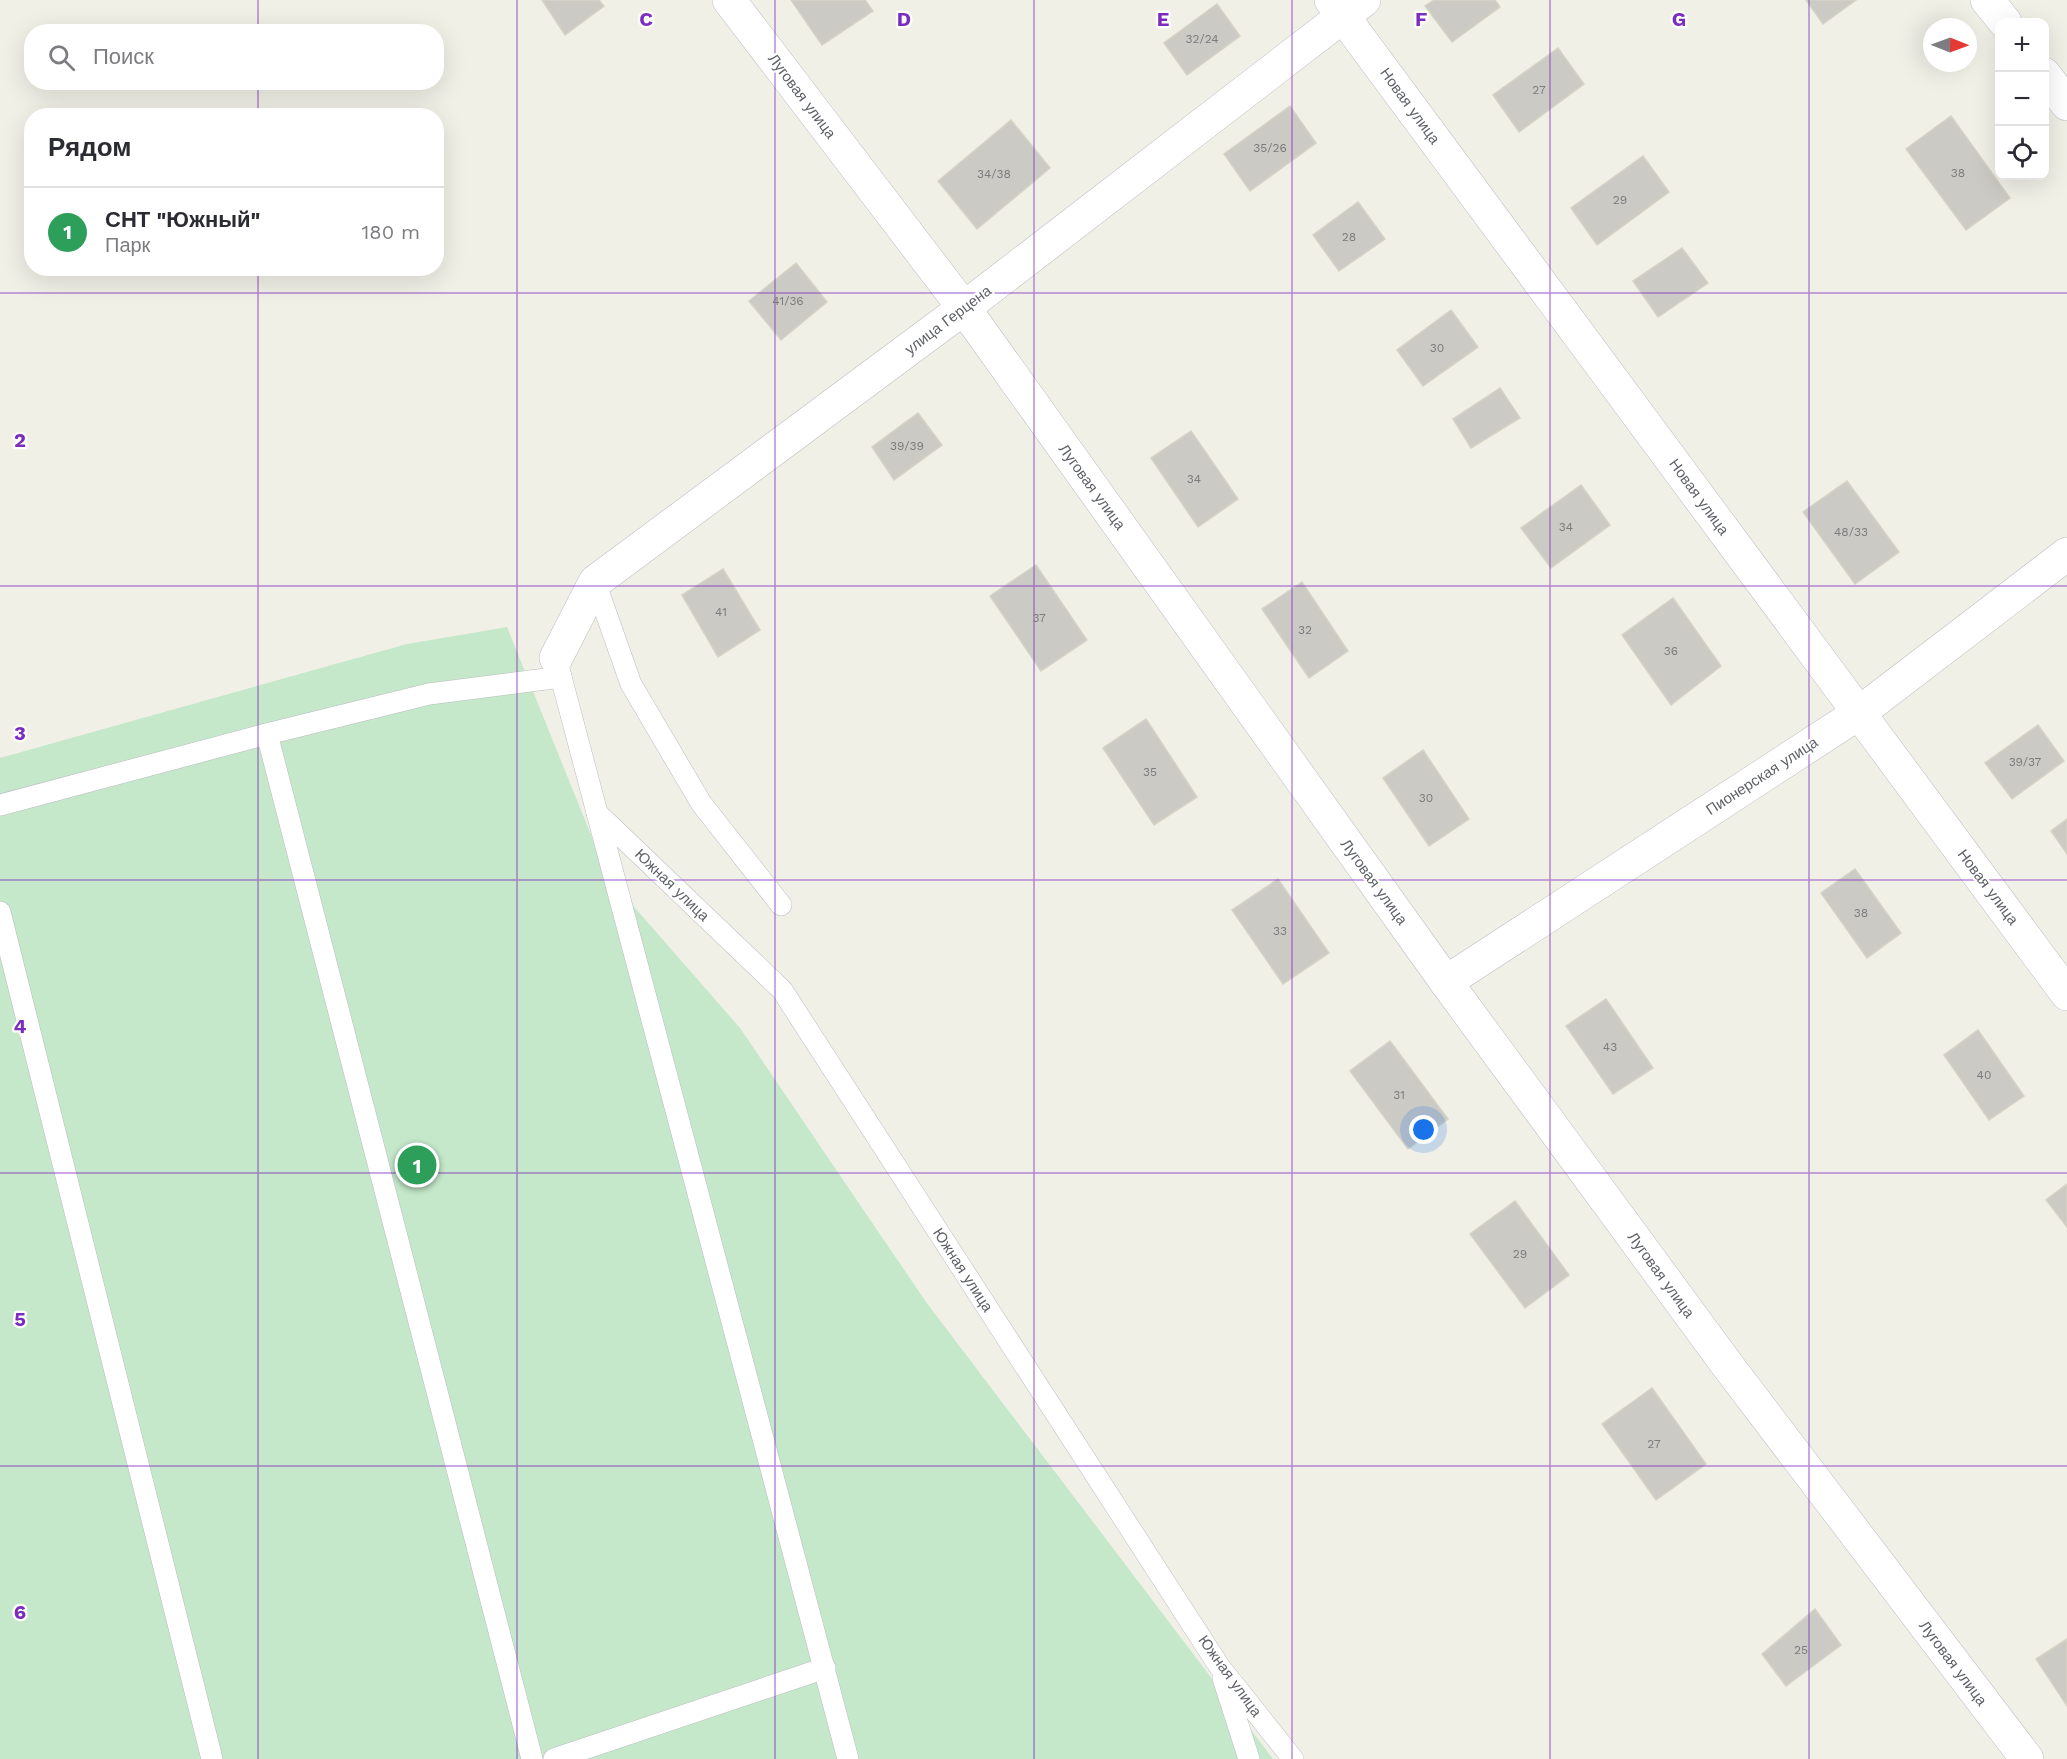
<!DOCTYPE html>
<html lang="ru">
<head>
<meta charset="utf-8">
<style>
	body { margin:0; font-family:"Work Sans",sans-serif; background:#f2f2f3; color:#2b2b33 }
	.controls { position:absolute; right:18px; top:18px; display:grid; overflow:hidden; border-radius:12px; box-shadow:0 6px 24px #0002 }
	.controls button { width:54px; height:54px; display:grid; place-items:center; padding:0; border:0; border-bottom:2px solid #e1e1e2; background:#fff; color:#2b2b33; font:30px sans-serif }
	.compass { position:absolute; left:1923px; top:18px; width:54px; height:54px; border-radius:50%; background:#fff; box-shadow:0 6px 24px #0002; rotate:91deg }
	.you { position:absolute; left:1424px; top:1130px; width:21px; height:21px; margin:-15px; border:4px solid #fff; border-radius:50%; background:#1a73e8; box-shadow:0 0 0 9px #1a73e833 }
	.badge { display:grid; place-items:center; width:39px; height:39px; border-radius:50%; background:#eb5b33; color:#fff; font-size:20px; font-weight:700 }
	.pin { position:absolute; translate:-50% -50%; border:3px solid #fff; box-shadow:0 2px 6px #0006 }
	.list { margin:0; padding:0; list-style:none }
	h2 { display:flex; justify-content:space-between; align-items:center; height:78px; margin:0; padding:0 24px; font-size:26px }
	h2 small { font-size:20px; font-weight:400; color:#7c7c81 }
	.list li { display:grid; grid-template-columns:39px 1fr auto; gap:18px; align-items:center; box-sizing:border-box; height:90px; padding:0 24px; border-top:2px solid #e1e1e2 }
	.list b { display:block; font-size:22px; white-space:nowrap }
	.list p { margin:0; font-size:20px; white-space:nowrap; color:#7c7c81 }
	.list em { font-size:20px; font-style:normal; color:#7c7c81 }
	.icon { flex:none; width:33px; height:33px; fill:none; stroke:currentColor; stroke-width:2; stroke-linecap:round; stroke-linejoin:round }
	.map { position:relative; flex:none; width:2067px; height:1759px; overflow:hidden }
	.search { position:absolute; background:#fff; box-shadow:0 6px 24px #0002; left:24px; top:24px; width:420px; height:66px; display:flex; align-items:center; gap:15px; box-sizing:border-box; padding:0 21px; border-radius:24px; color:#7c7c81; font-size:22px }
	.panel { position:absolute; background:#fff; box-shadow:0 6px 24px #0002; left:24px; top:108px; width:420px; height:168px; border-radius:24px }
	.map>svg:first-child { display:block }
</style>
</head>
<body>
<div class="map">
<svg width="2067" height="1759" viewBox="0 0 2067 1759">
	<rect width="100%" height="100%" fill="#f1f0e7"/>
	<path fill="#c4e8c9" d="M507,627L608,877L740,1028L926,1302L1273,1759H0V758L407,644Z"/>
	<g fill="#cccac4" stroke="#d5d3c5" stroke-width="1.5">
		<path d="M542,0H599L604,6L565,35Z"/>
		<path d="M791,0H865L873,11L822,45Z"/>
		<path d="M1434,0H1495L1500,7L1452,42L1425,6Z"/>
		<path d="M1806,0H1856L1823,24Z"/>
		<path d="M1217,4L1240,36L1187,75L1164,43Z"/>
		<path d="M1558,48L1584,84L1519,132L1493,95Z"/>
		<path d="M1290,106L1316,143L1250,191L1224,154Z"/>
		<path d="M1951,116L2010,198L1966,230L1906,149Z"/>
		<path d="M1011,120L1050,168L977,229L938,181Z"/>
		<path d="M1643,156L1669,192L1597,245L1571,208Z"/>
		<path d="M1358,202L1385,239L1339,271L1313,235Z"/>
		<path d="M1682,248L1708,283L1658,317L1633,281Z"/>
		<path d="M796,263L827,302L781,340L749,301Z"/>
		<path d="M1451,310L1478,347L1423,386L1397,350Z"/>
		<path d="M1500,388L1520,418L1471,448L1453,419Z"/>
		<path d="M918,413L942,445L894,480L872,447Z"/>
		<path d="M1191,431L1238,499L1198,527L1151,458Z"/>
		<path d="M1847,481L1899,552L1855,584L1803,512Z"/>
		<path d="M1581,485L1610,525L1551,568L1521,528Z"/>
		<path d="M1036,565L1087,640L1041,671L990,596Z"/>
		<path d="M723,569L760,630L718,657L682,595Z"/>
		<path d="M1302,582L1348,651L1309,678L1262,609Z"/>
		<path d="M1673,598L1721,666L1671,705L1622,635Z"/>
		<path d="M1146,719L1197,797L1154,825L1103,748Z"/>
		<path d="M2038,725L2064,761L2012,799L1985,763Z"/>
		<path d="M1423,750L1469,819L1429,846L1383,778Z"/>
		<path d="M2067,819V854L2051,831Z"/>
		<path d="M1855,869L1901,933L1867,958L1821,893Z"/>
		<path d="M1278,879L1329,953L1283,984L1232,910Z"/>
		<path d="M1606,999L1653,1068L1613,1094L1566,1026Z"/>
		<path d="M1978,1030L2024,1096L1989,1120L1944,1055Z"/>
		<path d="M1390,1041L1448,1119L1408,1149L1350,1071Z"/>
		<path d="M2067,1184V1227L2046,1200Z"/>
		<path d="M1515,1201L1569,1275L1525,1308L1470,1234Z"/>
		<path d="M1652,1388L1706,1464L1656,1500L1602,1424Z"/>
		<path d="M1815,1609L1841,1645L1786,1686L1762,1654Z"/>
		<path d="M2067,1639V1706L2036,1659Z"/>
	</g>
	<g fill="none" stroke-linecap="round" stroke-linejoin="round">
		<g stroke="#bbbdc2" stroke-width="22">
			<g id="service">
				<path d="M595,582L631,684L701,803L781,905"/>
				<path d="M556,658L848,1759"/>
				<path d="M267,734L532,1759"/>
				<path d="M0,805L267,734L429,694L561,677"/>
				<path d="M597,813L782,990L1219,1666L1293,1759"/>
				<path d="M0,912L212,1759"/>
				<path d="M1223,1678L1249,1759"/>
				<path d="M554,1759L825,1668"/>
			</g>
		</g>
		<g stroke="#bbbdc2" stroke-width="34">
			<g id="minor">
				<path d="M729,0L964,308L1446,982L1728,1366L2027,1759"/>
				<path d="M1331,0L2067,994"/>
				<path d="M1987,0L2005,22"/>
				<path d="M2044,74L2067,104"/>
				<path d="M1446,982L1859,713L2067,554"/>
			</g>
		</g>
		<g stroke="#bbbdc2" stroke-width="34">
			<path id="tertiary" d="M556,658L595,582L964,308L1364,0"/>
		</g>
		<use href="#service" stroke="#fff" stroke-width="21"/>
		<use href="#minor" stroke="#fff" stroke-width="33"/>
		<use href="#tertiary" stroke="#fff" stroke-width="33"/>
	</g>
	<path fill="none" stroke="#7b2cbf" stroke-width="1.5" stroke-opacity="0.55" d="M258,0V32M517,0V1759M775,0V1759M1034,0V1759M1292,0V1759M1550,0V1759M1809,0V1759M258,82V116M258,268V1759M0,293H2067M0,586H2067M0,880H2067M0,1173H2067M0,1466H2067"/>
	<g text-anchor="middle" stroke-width="4.5" stroke-linejoin="round" paint-order="stroke">
		<g font-size="12" fill="#7a7b7e">
			<text x="1202" y="43">32/24</text>
			<text x="1539" y="94">27</text>
			<text x="1270" y="152">35/26</text>
			<text x="1958" y="177">38</text>
			<text x="994" y="178">34/38</text>
			<text x="1620" y="204">29</text>
			<text x="1349" y="241">28</text>
			<text x="788" y="305">41/36</text>
			<text x="1437" y="352">30</text>
			<text x="907" y="450">39/39</text>
			<text x="1194" y="483">34</text>
			<text x="1566" y="531">34</text>
			<text x="1851" y="536">48/33</text>
			<text x="721" y="616">41</text>
			<text x="1039" y="622">37</text>
			<text x="1305" y="634">32</text>
			<text x="1671" y="655">36</text>
			<text x="2025" y="766">39/37</text>
			<text x="1150" y="776">35</text>
			<text x="1426" y="802">30</text>
			<text x="1861" y="917">38</text>
			<text x="1280" y="935">33</text>
			<text x="1610" y="1051">43</text>
			<text x="1984" y="1079">40</text>
			<text x="1399" y="1099">31</text>
			<text x="1520" y="1258">29</text>
			<text x="1654" y="1448">27</text>
			<text x="1801" y="1654">25</text>
		</g>
		<g font-size="15" fill="#5e6167" stroke="#fff">
			<text transform="translate(802 96) rotate(53)" y="5">Луговая улица</text>
			<text transform="translate(1410 106) rotate(54)" y="5">Новая улица</text>
			<text transform="translate(948 320) rotate(-37)" y="5">улица Герцена</text>
			<text transform="translate(1092 487) rotate(54)" y="5">Луговая улица</text>
			<text transform="translate(1699 497) rotate(54)" y="5">Новая улица</text>
			<text transform="translate(1762 776) rotate(-33)" y="5">Пионерская улица</text>
			<text transform="translate(1374 882) rotate(54)" y="5">Луговая улица</text>
			<text transform="translate(672 885) rotate(44)" y="5">Южная улица</text>
			<text transform="translate(1988 887) rotate(53)" y="5">Новая улица</text>
			<text transform="translate(963 1270) rotate(57)" y="5">Южная улица</text>
			<text transform="translate(1661 1275) rotate(54)" y="5">Луговая улица</text>
			<text transform="translate(1953 1663) rotate(53)" y="5">Луговая улица</text>
			<text transform="translate(1230 1676) rotate(54)" y="5">Южная улица</text>
		</g>
	</g>
	<g font-size="20" text-anchor="middle" font-weight="bold" fill="#7b2cbf" stroke="#fff" stroke-width="4.5" stroke-linejoin="round" paint-order="stroke">
		<text x="646" y="26">C</text>
		<text x="904" y="26">D</text>
		<text x="1163" y="26">E</text>
		<text x="1421" y="26">F</text>
		<text x="1679" y="26">G</text>
		<text x="20" y="447">2</text>
		<text x="20" y="740">3</text>
		<text x="20" y="1033">4</text>
		<text x="20" y="1326">5</text>
		<text x="20" y="1619">6</text>
	</g>
</svg>
<div class="controls">
<button>+</button>
<button>−</button>
<button><svg class="icon" aria-label="locate" viewBox="0 0 24 24"><circle cx="12" cy="12" r="6"/><path d="M12 2v4M12 18v4M2 12h4M18 12h4"/></svg></button>
</div>
<svg class="compass" viewBox="-18 -18 36 36"><path d="M0-13l5 13h-10z" fill="#e53935"/><path d="M0 13l5-13h-10z" fill="#7c7c81"/></svg>
<div class="you"></div>
<div class="pin badge" style="left:417px;top:1165px;background:#2e9e5b">1</div>
<div class="search"><svg class="icon" aria-label="search" viewBox="0 0 24 24"><circle cx="10" cy="10" r="6"/><path d="M15 15l6 6"/></svg>Поиск</div>
<section class="panel">
<h2>Рядом<small></small></h2>
<ul class="list">
<li><span class="badge" style="background:#2e9e5b">1</span><div><b>СНТ &quot;Южный&quot;</b><p>Парк</p></div><em>180 m</em></li>
</ul>
</section>
</div>
</body>
</html>
